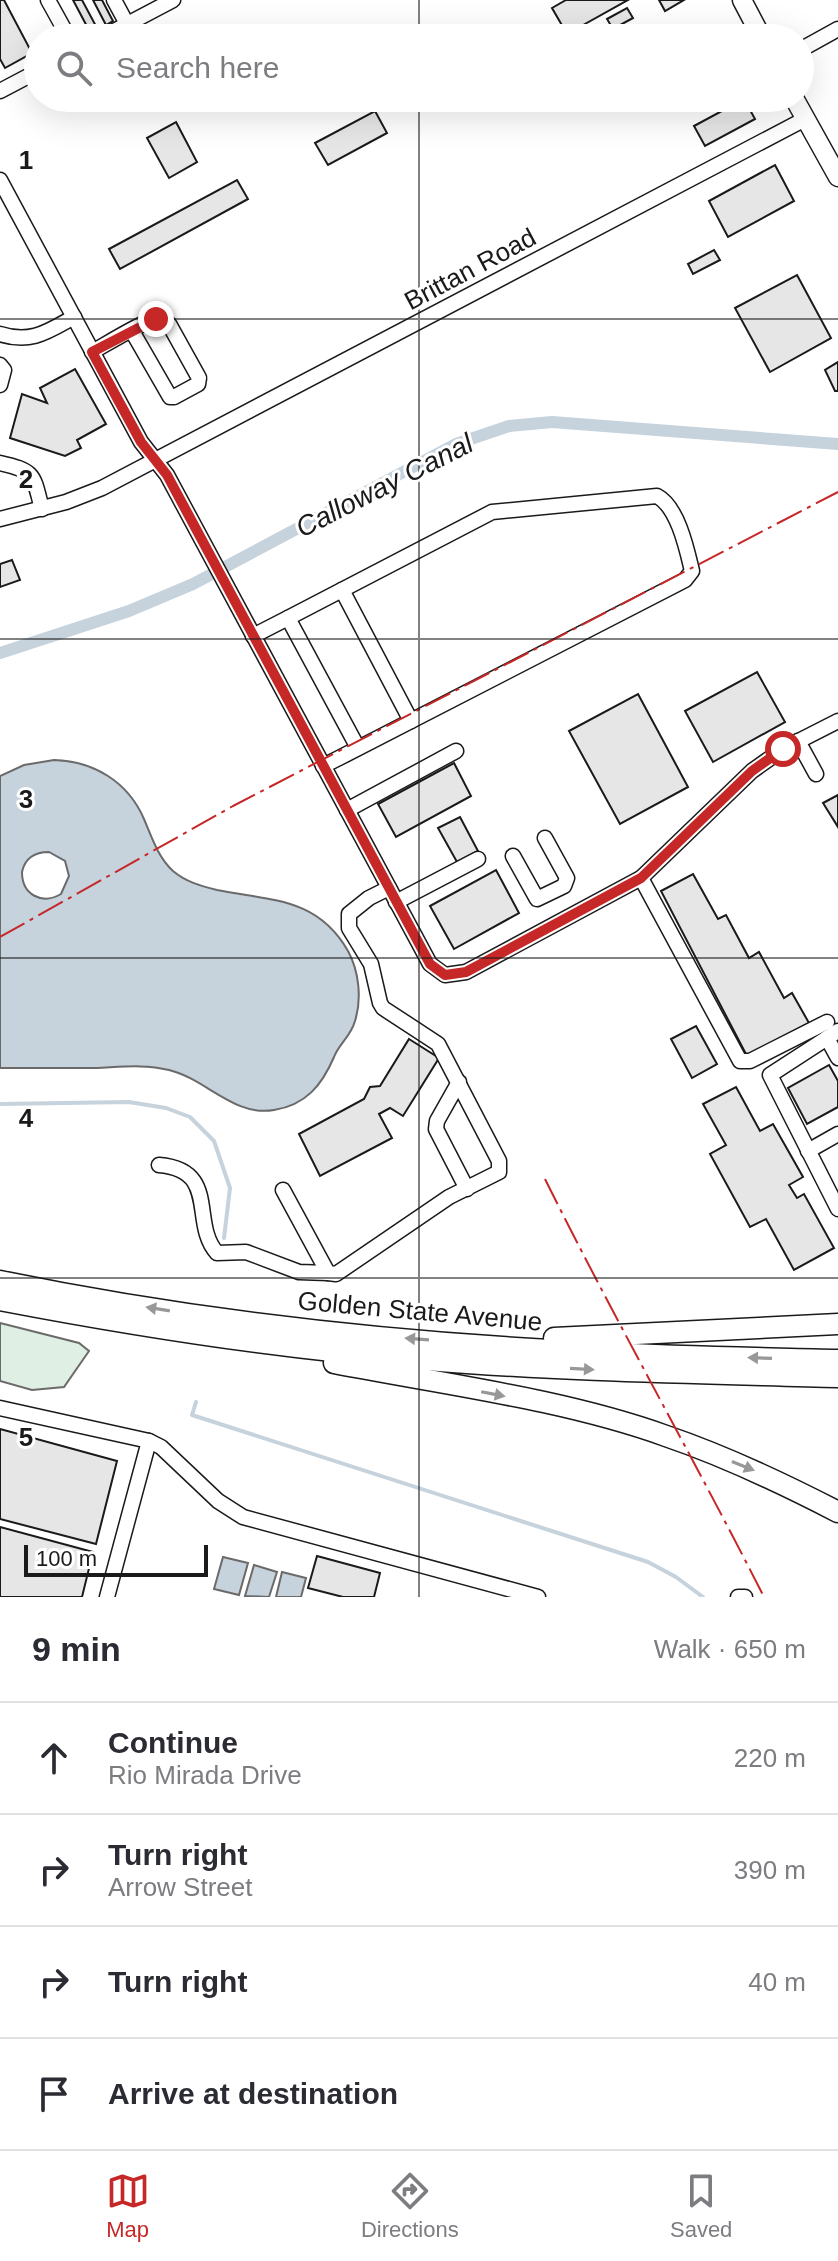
<!DOCTYPE html>
<html lang="en">
<head>
<meta charset="utf-8">
<style>
	body { margin:0; font-family:Arial,sans-serif; background:#f2f2f3; color:#2b2b33 }
	.scale { position:absolute; left:24px; bottom:20px; width:184px; box-sizing:border-box; padding-left:8px; border:4px solid #1a1a1a; border-top:0; font-size:22px; line-height:28px; white-space:nowrap; color:#1a1a1a; -webkit-text-stroke:6px #fff; paint-order:stroke }
	.stop { position:absolute; width:24px; height:24px; margin:-18px; border:6px solid #c62828; border-radius:50%; background:#fff }
	.stop.end { background:#c62828; border-color:#fff; box-shadow:0 2px 8px #0008 }
	.list { margin:0; padding:0; list-style:none }
	h2 { display:flex; justify-content:space-between; align-items:center; height:104px; margin:0; padding:0 32px; font-size:34px }
	h2 small { font-size:26px; font-weight:400; color:#7c7c81 }
	.list li { display:grid; grid-template-columns:52px 1fr auto; gap:24px; align-items:center; box-sizing:border-box; height:112px; padding:0 32px; border-top:2px solid #e1e1e2 }
	.list b { display:block; font-size:30px; white-space:nowrap }
	.list p { margin:0; font-size:26px; white-space:nowrap; color:#7c7c81 }
	.list em { font-size:26px; font-style:normal; color:#7c7c81 }
	.icon { flex:none; width:44px; height:44px; fill:none; stroke:currentColor; stroke-width:2; stroke-linecap:round; stroke-linejoin:round }
	.map { position:relative; flex:none; width:838px; height:1597px; overflow:hidden }
	.search { position:absolute; background:#fff; box-shadow:0 8px 32px #0002; left:24px; right:24px; top:24px; height:88px; display:flex; align-items:center; gap:20px; box-sizing:border-box; padding:0 28px; border-radius:44px; color:#7c7c81; font-size:30px }
	.sheet { height:552px; background:#fff }
	nav { display:flex; justify-content:space-around; align-items:center; box-sizing:border-box; height:112px; border-top:2px solid #e1e1e2; background:#fff; font-size:22px; color:#7c7c81 }
	nav a { display:grid; justify-items:center; gap:4px }
	nav .on { color:#c62828 }
	.map>svg:first-child { display:block }
</style>
</head>
<body>
<div class="map">
<svg width="838" height="1597" viewBox="0 0 838 1597">
	<rect width="100%" height="100%" fill="#fff"/>
	<path fill="#e0efe3" stroke="#6a6a6a" stroke-width="2" d="M0,1323L79,1343L89,1351L64,1387L32,1390L0,1381Z"/>
	<g fill="#c6d2dc" stroke="#6a6a6a" stroke-width="2" fill-rule="evenodd">
		<path d="M54,760C94,761 128,782 144,819C152,838 158,857 173,871C186,882 201,886 217,890C271,901 317,897 348,951C359,971 362,999 355,1021C351,1036 339,1044 334,1057C322,1085 306,1105 274,1110C234,1117 206,1079 169,1070C145,1064 121,1067 97,1068C64,1068 32,1068 0,1068V776L24,765ZM49,852L65,861L69,876L61,894C42,905 22,895 22,872C25,858 35,852 49,852Z"/>
		<path d="M223,1557L248,1563L239,1595L214,1589Z"/>
		<path d="M254,1565L277,1572L269,1597L245,1596Z"/>
		<path d="M282,1572L306,1578L301,1597H276Z"/>
	</g>
	<g fill="none" stroke-linecap="round" stroke-linejoin="round">
		<g stroke="#c6d2dc" stroke-width="4">
			<path d="M0,1104L129,1102L166,1108L190,1117L214,1141L230,1188L224,1238"/>
			<path d="M196,1402L192,1415L648,1562L676,1577L703,1597"/>
		</g>
		<path stroke="#c6d2dc" stroke-width="12" d="M0,653L129,611L193,584L456,444L509,426L552,422L838,444"/>
	</g>
	<g fill="#e6e6e6" stroke="#1a1a1a" stroke-width="2">
		<path d="M0,0H4L32,53L5,68L0,59Z"/>
		<path d="M73,0H82L97,28L90,32Z"/>
		<path d="M93,0H102L113,21L106,25Z"/>
		<path d="M566,0H628L567,34L552,8Z"/>
		<path d="M659,0H684L665,11Z"/>
		<path d="M627,8L633,18L613,29L607,19Z"/>
		<path d="M744,99L755,119L705,146L694,126Z"/>
		<path d="M375,111L387,133L328,165L315,143Z"/>
		<path d="M176,122L197,162L169,178L147,138Z"/>
		<path d="M775,165L794,201L728,237L709,201Z"/>
		<path d="M237,180L248,199L120,269L109,249Z"/>
		<path d="M714,250L720,260L693,274L688,264Z"/>
		<path d="M797,275L831,338L770,372L735,308Z"/>
		<path d="M838,362V391H835L825,370Z"/>
		<path d="M75,369L106,424L77,440L81,448L65,456L10,438L22,394L47,403L40,388Z"/>
		<path d="M12,560L20,580L0,587V564Z"/>
		<path d="M757,672L785,722L713,762L685,711Z"/>
		<path d="M638,694L688,787L620,824L569,731Z"/>
		<path d="M454,763L471,796L396,837L378,804Z"/>
		<path d="M838,795V827L823,803Z"/>
		<path d="M460,817L478,851L457,862L438,828Z"/>
		<path d="M496,870L519,913L454,949L430,906Z"/>
		<path d="M693,874L718,919L726,915L749,958L759,952L784,998L792,993L809,1023L747,1056L661,891Z"/>
		<path d="M696,1026L717,1064L692,1078L671,1039Z"/>
		<path d="M409,1039L439,1058L403,1116L390,1108L379,1114L392,1138L320,1176L299,1134L364,1099L370,1087L380,1086Z"/>
		<path d="M829,1065L838,1081V1107L807,1124L788,1088Z"/>
		<path d="M736,1087L760,1131L773,1124L803,1177L789,1185L797,1198L804,1194L834,1248L794,1270L766,1219L750,1227L710,1154L726,1145L703,1104Z"/>
		<path d="M0,1429L117,1461L96,1544L0,1519Z"/>
		<path d="M0,1527L93,1552L82,1597H0Z"/>
		<path d="M317,1556L380,1573L374,1597H343L308,1588Z"/>
	</g>
	<g fill="none" stroke-linecap="round" stroke-linejoin="round">
		<g stroke="#1a1a1a" stroke-width="17">
			<g id="minor">
				<path d="M48,0L69,38"/>
				<path d="M114,0L127,24"/>
				<path d="M101,38L173,0"/>
				<path d="M800,50L838,29"/>
				<path d="M0,91L38,71"/>
				<path d="M0,180L141,442L167,475L430,964L445,975L466,972L641,878L752,771L783,749L838,721"/>
				<path d="M0,334C31,344 47,332 74,317"/>
				<path d="M92,352C105,345 145,320 157,319C162,318 165,321 169,324L199,378L198,384L174,397H170L132,331"/>
				<path d="M0,365L4,370L0,385"/>
				<path d="M0,463C36,471 33,475 42,509"/>
				<path d="M0,519L66,502L102,488L805,119"/>
				<path d="M342,590L411,721"/>
				<path d="M253,636L288,618"/>
				<path d="M798,741L816,774"/>
				<path d="M323,766L339,758L685,580L692,571C687,550 678,507 657,496L492,512L288,618L358,748"/>
				<path d="M347,810L456,751"/>
				<path d="M513,856L537,899L564,886L567,878L545,838"/>
				<path d="M641,878L740,1061H750L827,1022"/>
				<path d="M396,902L478,859"/>
				<path d="M838,1031L770,1075L838,1209"/>
				<path d="M827,1038L838,1058"/>
				<path d="M459,1082L437,1121L436,1129L467,1189"/>
				<path d="M808,1151L838,1134"/>
				<path d="M159,1165C220,1170 190,1223 217,1253L246,1252L299,1272L328,1273"/>
				<path d="M283,1190L328,1273L336,1274L449,1197L499,1172V1161L438,1044L383,1008L380,1003L371,964L349,928V914L369,898L389,888"/>
				<path d="M0,1408L149,1441L107,1597"/>
				<path d="M149,1441L161,1447L218,1501L243,1517L538,1597"/>
				<path d="M738,1597H745"/>
			</g>
		</g>
		<g stroke="#1a1a1a" stroke-width="21">
			<g id="major">
				<path d="M742,0L762,38"/>
				<path d="M794,98L838,177"/>
			</g>
		</g>
		<g stroke="#1a1a1a" stroke-width="23">
			<g id="highway">
				<path d="M0,1281C199,1322 405,1344 608,1353C684,1357 761,1358 838,1360"/>
				<path d="M0,1300C141,1327 283,1349 426,1360C563,1371 701,1373 838,1377"/>
				<path d="M554,1338L838,1324"/>
				<path d="M334,1363C442,1384 563,1399 666,1436C725,1456 782,1483 838,1512"/>
			</g>
		</g>
		<use href="#minor" stroke="#fff" stroke-width="14"/>
		<use href="#major" stroke="#fff" stroke-width="18"/>
		<use href="#highway" stroke="#fff" stroke-width="20"/>
		<g stroke="#c62828" stroke-width="2" stroke-dasharray="28 6 4 6" stroke-linecap="butt">
			<path d="M0,937L233,806L838,492"/>
			<path d="M545,1179C615,1320 693,1457 764,1597"/>
		</g>
	</g>
	<defs><path id="oneway-solid" d="M-6-.8H1V-3.2L6.5 0L1 3.2V.8H-6Z" transform="scale(2)"/></defs>
	<g fill="#989898">
		<use href="#oneway-solid" transform="translate(158 1309) rotate(-171)"/>
		<use href="#oneway-solid" transform="translate(417 1339) rotate(-176)"/>
		<use href="#oneway-solid" transform="translate(760 1358) rotate(-178)"/>
		<use href="#oneway-solid" transform="translate(582 1369) rotate(3)"/>
		<use href="#oneway-solid" transform="translate(493 1394) rotate(11)"/>
		<use href="#oneway-solid" transform="translate(743 1466) rotate(22)"/>
	</g>
	<g fill="none" stroke-linecap="round" stroke-linejoin="round">
		<path stroke="#c62828" stroke-width="10" d="M156,319L92,352L141,442L167,475L430,964L445,975L466,972L641,878L752,771L783,749"/>
	</g>
	<path fill="none" stroke="#1a1a1a" stroke-width="2" stroke-opacity="0.55" d="M419,0V38M419,98V1597M0,319H838M0,639H838M0,958H838M0,1278H838"/>
	<g text-anchor="middle" stroke-width="6" stroke-linejoin="round" paint-order="stroke">
		<g font-size="26" fill="#1a1a1a" stroke="#fff">
			<text transform="translate(470 269) rotate(-28)" y="9">Brittan Road</text>
			<text transform="translate(420 1311) rotate(5)" y="9">Golden State Avenue</text>
		</g>
		<g font-size="28" font-style="italic" fill="#1a1a1a" stroke="#fff">
			<text transform="translate(384 485) rotate(-27)" y="10">Calloway Canal</text>
		</g>
	</g>
	<g font-size="26" text-anchor="middle" font-weight="bold" fill="#1a1a1a" stroke="#fff" stroke-width="6" stroke-linejoin="round" paint-order="stroke">
		<text x="26" y="169">1</text>
		<text x="26" y="488">2</text>
		<text x="26" y="808">3</text>
		<text x="26" y="1127">4</text>
		<text x="26" y="1446">5</text>
	</g>
</svg>
<div class="scale">100 m</div>
<div class="stop" style="left:783px;top:749px"></div>
<div class="stop end" style="left:156px;top:319px"></div>
<div class="search"><svg class="icon" aria-label="search" viewBox="0 0 24 24"><circle cx="10" cy="10" r="6"/><path d="M15 15l6 6"/></svg>Search here</div>
</div>
<section class="sheet">
<h2>9 min<small>Walk · 650 m</small></h2>
<ul class="list">
<li><svg class="icon" aria-label="ahead" viewBox="0 0 24 24"><path d="M12 20V5M6 11l6-6 6 6"/></svg><div><b>Continue</b><p>Rio Mirada Drive</p></div><em>220 m</em></li>
<li><svg class="icon" aria-label="right" viewBox="0 0 24 24"><path d="M7 20v-9h11M14 6l5 5-5 5"/></svg><div><b>Turn right</b><p>Arrow Street</p></div><em>390 m</em></li>
<li><svg class="icon" aria-label="right" viewBox="0 0 24 24"><path d="M7 20v-9h11M14 6l5 5-5 5"/></svg><div><b>Turn right</b></div><em>40 m</em></li>
<li><svg class="icon" aria-label="arrive" viewBox="0 0 24 24"><path d="M6 21V4h12l-3 4 3 4H6"/></svg><div><b>Arrive at destination</b></div></li>
</ul>
</section>
<nav>
<a class="on"><svg class="icon" aria-label="map" viewBox="0 0 24 24"><path d="M3 6l6-2 6 2 6-2v14l-6 2-6-2-6 2zM9 4v14M15 6v14"/></svg>Map</a>
<a><svg class="icon" aria-label="directions" viewBox="0 0 24 24"><path d="M12 3l9 9-9 9-9-9zM9 14v-3h6M13 9l2 2-2 2"/></svg>Directions</a>
<a><svg class="icon" aria-label="saved" viewBox="0 0 24 24"><path d="M7 4h10v16l-5-4-5 4z"/></svg>Saved</a>
</nav>
</body>
</html>
